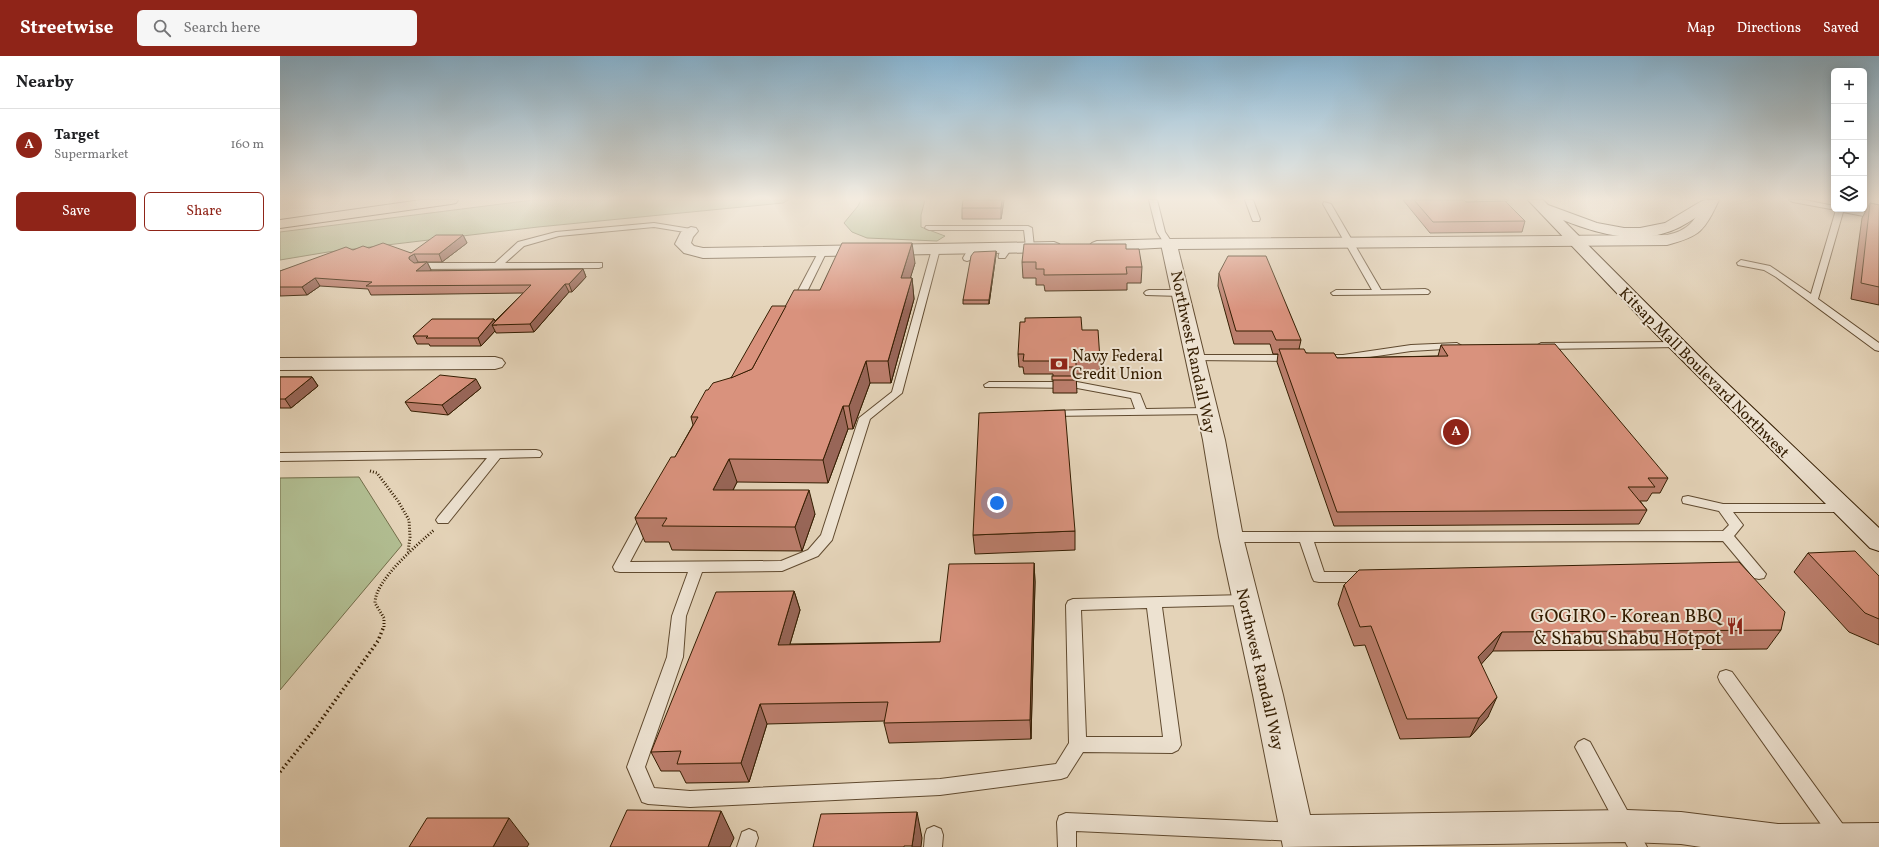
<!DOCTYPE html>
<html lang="en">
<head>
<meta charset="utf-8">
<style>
	body { margin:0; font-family:Vollkorn,serif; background:#f6f6f6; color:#202124 }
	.controls { position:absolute; right:12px; top:12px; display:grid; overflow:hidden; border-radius:6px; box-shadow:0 2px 10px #0003 }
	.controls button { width:36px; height:36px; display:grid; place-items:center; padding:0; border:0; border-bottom:1px solid #e0e0e0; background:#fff; color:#202124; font:20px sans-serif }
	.you { position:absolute; left:717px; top:447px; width:14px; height:14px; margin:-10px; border:3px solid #fff; border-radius:50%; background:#1a73e8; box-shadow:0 0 0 6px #1a73e833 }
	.badge { display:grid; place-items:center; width:26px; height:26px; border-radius:50%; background:#8f2418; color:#fff; font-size:13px; font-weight:700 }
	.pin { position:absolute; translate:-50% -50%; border:2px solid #fff; box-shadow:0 1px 4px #0006 }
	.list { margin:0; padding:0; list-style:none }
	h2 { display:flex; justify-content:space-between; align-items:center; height:52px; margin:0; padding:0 16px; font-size:17px }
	h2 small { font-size:13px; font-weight:400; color:#757577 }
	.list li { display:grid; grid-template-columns:26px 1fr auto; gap:12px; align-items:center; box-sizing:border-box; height:72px; padding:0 16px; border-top:1px solid #e0e0e0 }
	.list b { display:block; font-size:15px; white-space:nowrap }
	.list p { margin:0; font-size:13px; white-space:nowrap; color:#757577 }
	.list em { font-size:13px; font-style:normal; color:#757577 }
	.actions { display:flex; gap:8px; padding:12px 16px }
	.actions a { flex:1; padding:9px 0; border:1px solid #8f2418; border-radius:6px; text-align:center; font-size:14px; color:#8f2418 }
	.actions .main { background:#8f2418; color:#fff }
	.icon { flex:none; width:22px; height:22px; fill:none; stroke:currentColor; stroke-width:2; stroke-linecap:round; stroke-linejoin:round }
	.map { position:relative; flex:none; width:1599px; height:791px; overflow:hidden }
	header { display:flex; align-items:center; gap:24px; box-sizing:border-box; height:56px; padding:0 20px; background:#8f2418; color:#fff }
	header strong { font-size:19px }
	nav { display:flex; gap:22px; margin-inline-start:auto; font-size:14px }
	.search { width:280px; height:36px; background:#f6f6f6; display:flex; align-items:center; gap:10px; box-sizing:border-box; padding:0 14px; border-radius:6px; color:#757577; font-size:15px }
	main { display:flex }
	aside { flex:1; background:#fff }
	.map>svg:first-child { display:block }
</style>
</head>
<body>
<header>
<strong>Streetwise</strong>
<div class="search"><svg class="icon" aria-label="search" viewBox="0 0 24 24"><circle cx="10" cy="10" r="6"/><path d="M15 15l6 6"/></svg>Search here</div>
<nav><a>Map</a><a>Directions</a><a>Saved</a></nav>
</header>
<main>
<aside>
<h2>Nearby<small></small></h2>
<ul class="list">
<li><span class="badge">A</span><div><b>Target</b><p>Supermarket</p></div><em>160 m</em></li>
</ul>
<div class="actions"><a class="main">Save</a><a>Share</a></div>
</aside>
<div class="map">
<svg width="1599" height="791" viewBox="0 0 1599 791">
	<rect width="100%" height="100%" fill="#e4d3b8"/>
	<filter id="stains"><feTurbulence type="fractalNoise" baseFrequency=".005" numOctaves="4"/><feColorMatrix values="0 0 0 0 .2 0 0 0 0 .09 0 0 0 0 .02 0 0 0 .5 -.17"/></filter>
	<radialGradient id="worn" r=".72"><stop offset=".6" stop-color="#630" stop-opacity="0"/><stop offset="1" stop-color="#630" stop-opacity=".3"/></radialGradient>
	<g fill="#b1bd91" stroke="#726d49">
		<path d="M253,144H508L503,147L258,171L48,196L0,204V176Z"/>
		<path d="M581,144H645L641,159V171L665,180L657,185L587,182L572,176L564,167L578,150Z"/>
		<path d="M79,421L122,489L0,634V422Z"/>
	</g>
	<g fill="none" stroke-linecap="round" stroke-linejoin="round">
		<g stroke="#604a2f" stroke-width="2">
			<g id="service">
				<path d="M869,144H877L885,176L893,188L892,190H886L877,176Z"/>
				<path d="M965,144H973L980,163L979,165H973L972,163Z"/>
				<path d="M1198,144H1228C1222,148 1201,150 1195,146Z"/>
				<path d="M1509,144H1525L1554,150V153H1571L1599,159V163L1563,156L1538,243L1599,287V295L1595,294L1496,221L1484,214L1458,209L1457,207L1461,204L1490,210L1531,238L1556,154L1513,146Z"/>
				<path d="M1044,146L1051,148L1101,234L1145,233L1148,234L1150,236L1148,238L1053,239L1051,237L1056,234H1092L1043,148Z"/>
				<path d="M374,167L411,173L415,175L411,177L374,171L279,180L244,190L225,207H322V211L319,212L138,213L134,210L138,207H215L238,186L276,176Z"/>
				<path d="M646,170H748L752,172L754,191L750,194L746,191L744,174H649L645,172Z"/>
				<path d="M693,189L697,192L690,204L687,205L684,204L683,202L690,190Z"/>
				<path d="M728,189L731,190L732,192L725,202H719C717,198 724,190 728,189Z"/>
				<path d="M656,190L660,193L622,337L590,363L552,484L538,500L502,515L422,516L406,560L403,601L365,711L374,732L410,735L660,723L776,708L789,687L786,549L788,545L793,543L966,539L971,540L973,544L971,548L966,549L882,551L901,689L898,694L892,697L803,696L787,721L781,723L660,739L410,751L368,748L362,746L347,711L387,601L392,560L408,516H340L335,515L333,511L363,456H373L375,459L350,506L501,505L528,494L541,479L579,362L612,336L652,193ZM867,552L883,681H806L801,554Z"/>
				<path d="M543,192L547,195L521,248L519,250H513L511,248L539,195Z"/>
				<path d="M869,234H901L906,237L901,240L866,239L864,237L866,235Z"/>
				<path d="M1396,286L1401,289L1400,291L1261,293L1256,290L1261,287Z"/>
				<path d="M1177,287L1182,290L1181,292L1131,295L1063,305H1050L1045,302L1050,299H1063L1131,289Z"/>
				<path d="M916,299H1013L1018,302L1013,305L912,304L911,302Z"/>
				<path d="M709,326H797L860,338L866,353L927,352L933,355L927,358L769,360L765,359L763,357L765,355L855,353L851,342L797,332L705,331L704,329Z"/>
				<path d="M256,394L260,395L262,398L260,401L220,402L168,467H158L156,464L158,461L207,402L0,405V397Z"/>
				<path d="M1408,440L1443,448H1564L1569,449L1570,452L1569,455L1564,456H1453L1463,469L1454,480L1486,518L1484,522L1479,523L1474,522L1443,485L1034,486L1044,516H1088L1093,517L1095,521L1093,525L1088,526H1039L1034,525L1032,521L1020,486H951L946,484L944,481L946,478L951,476L1443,475L1449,469L1439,455L1403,447L1402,444L1403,441Z"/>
				<path d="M1446,614L1452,616L1575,785L1577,791H1557L1440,626L1438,621L1440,616Z"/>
				<path d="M1304,683L1310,686L1367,791H1348L1295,691L1298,686Z"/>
				<path d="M786,757L1016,767L1023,770L1025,776L1023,782L1016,785L796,775V791H778L777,766L779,760Z"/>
				<path d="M654,770L661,773L663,779L662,791H644L645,779L647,773Z"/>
				<path d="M469,773L476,776L478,782L475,791H457L462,776Z"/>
			</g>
		</g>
		<g stroke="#604a2f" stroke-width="2">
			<g id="minor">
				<path d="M411,171L416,172L418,175L413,181L411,187L414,190L423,192L774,186L779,188L782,191L779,194L774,196L423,202L404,197L395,188L401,176Z"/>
				<path d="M889,183L894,185L897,188L894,191L817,195L812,193L809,190L812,187L817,185Z"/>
				<path d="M215,301L222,303L225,307L222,311L215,313L0,314V302Z"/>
			</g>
		</g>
		<g stroke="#604a2f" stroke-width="2">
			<path id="tertiary" d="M1425,144H1439C1424,175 1421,180 1387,189L898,193L945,384L963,481L1003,639L1030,759L1347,754L1401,756L1498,768L1599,767V791H1421L1401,788L1347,786L1003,791L973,639L939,481L923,384L881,188L884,185L889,183L1387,179C1410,174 1415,164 1425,144Z"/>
		</g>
		<g stroke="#341d01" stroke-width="2">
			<path id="secondary" d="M1248,144H1263L1268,149L1317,167L1344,172H1360L1385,167L1420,146L1425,144H1435L1437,147L1435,150C1423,156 1412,165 1400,171C1363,190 1320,179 1283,164L1432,313L1599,472V495L1590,492L1376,278Z"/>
		</g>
		<g stroke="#341d01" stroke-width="2">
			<path id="motorway" d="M141,144H178L176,147L171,148L0,172V164Z"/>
		</g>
		<g stroke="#341d01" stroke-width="3" stroke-dasharray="1 2" stroke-linecap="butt">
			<path d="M90,415L97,417L118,445L129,464L130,481L128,496"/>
			<path d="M104,571V562L95,547C95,524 137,489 154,474"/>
		</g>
		<path stroke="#341d01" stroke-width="3.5" stroke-dasharray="1.5 3" stroke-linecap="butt" d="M0,716L34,674L98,585L104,570"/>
		<use href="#service" fill="#ede2d1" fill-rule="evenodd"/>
		<use href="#minor" fill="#ede2d1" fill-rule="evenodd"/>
		<use href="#tertiary" fill="#ede2d1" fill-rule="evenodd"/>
		<use href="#secondary" fill="#ede2d1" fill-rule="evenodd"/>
		<use href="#motorway" fill="#e4d3b8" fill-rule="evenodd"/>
	</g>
	<g fill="#bb7e6c" stroke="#341d01">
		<path d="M724,144L721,163H682V152Z"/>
		<path d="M1123,144H1184L1186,146L1245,165L1242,176L1150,177Z"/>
		<path d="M1590,147L1599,149V249L1571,243L1582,162Z"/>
		<path d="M183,179L187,187L162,206H138L136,207L147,206L151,214V215L303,213L306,221L292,236H289L254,276L216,277L215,275L201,290H150L149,288H137L133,280L214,263L215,265L243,237L91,239L88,233L40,230L27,239L0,240V215L73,194L89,192L131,197Z"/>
		<path d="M846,193L862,211L861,227H847V234L765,235L764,229H756V222H743L742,206Z"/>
		<path d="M716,195V199L709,248H683V244Z"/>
		<path d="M635,207L630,222H632L634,243L611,327H590L573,373H568L548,427L457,426L453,434L535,458L522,495L392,494L389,486H365L355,462L395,401L413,369L411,361L428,334L451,322L540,234Z"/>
		<path d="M939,217L1021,284L1019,293L1026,297L1057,302L1158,300L1161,289L1388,422L1380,437H1372L1367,445H1360L1367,454L1359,468L1054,470L997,306L998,298H993L990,288H954L938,230Z"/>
		<path d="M802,274L820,304V318H796L797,337H773V318H744L743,311H739L738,298Z"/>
		<path d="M0,321H32L38,330L11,352H0Z"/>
		<path d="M201,332L168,359L131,355L125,346Z"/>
		<path d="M795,475V494L695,498L693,479Z"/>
		<path d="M1528,497L1599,520V589L1569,576L1514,516Z"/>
		<path d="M754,507L755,526L751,683L609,687L604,667L605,665L487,668L469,726L406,727L400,715H381L371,696L514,535L520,554L510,588L660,586Z"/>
		<path d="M1064,529L1501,574L1487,593L1213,595L1201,608L1208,661L1190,681L1120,683L1085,589L1074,590L1058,548Z"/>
	</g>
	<g fill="#986658" stroke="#341d01">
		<path d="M722,144H724L721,163V152Z"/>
		<path d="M183,179L187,187L162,206L159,198Z"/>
		<path d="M632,187L635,207L624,243L621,222Z"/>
		<path d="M716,195V199L709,248V244Z"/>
		<path d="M134,198L138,206L133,209L129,203V201Z"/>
		<path d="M147,206L151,214L140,223L136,215Z"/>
		<path d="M303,213L306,221L292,236L289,228Z"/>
		<path d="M35,222L40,230L27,239L22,231Z"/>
		<path d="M632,222L634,243L611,327L608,305Z"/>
		<path d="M285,228L289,236L254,276L250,268Z"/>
		<path d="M214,263L217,269H212L215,275L201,290L198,282Z"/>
		<path d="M586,305L590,327L573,373L569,350Z"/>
		<path d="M32,321L38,330L11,352L5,343Z"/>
		<path d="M196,323L201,332L168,359L162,349Z"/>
		<path d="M563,350L568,373L548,427L543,404Z"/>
		<path d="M449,403L457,426L441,458L433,434Z"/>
		<path d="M529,434L535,458L522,495L515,471Z"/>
		<path d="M754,507L755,526L751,683L750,664Z"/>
		<path d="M514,535L520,554L504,608L498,589Z"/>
		<path d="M1222,576L1213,595L1190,621L1198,601Z"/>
		<path d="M1217,641L1208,661L1190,681L1199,662Z"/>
		<path d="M480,648L487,668L469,726L461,707Z"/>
		<path d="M441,755L454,782L450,791H428Z"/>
		<path d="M637,756L642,782L641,791H632V790Z"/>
		<path d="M229,762L249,788L247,791H213Z"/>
	</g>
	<g fill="#d9927d" stroke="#341d01">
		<path d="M683,144H722L721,152H682Z"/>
		<path d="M1134,144H1184L1186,146L1225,145L1245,165L1153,166Z"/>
		<path d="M1590,147L1599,149V231L1581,227Z"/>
		<path d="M156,179H183L159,198H134L129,201V203L134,207L147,206L136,215L303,213L289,228H285L250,268L212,269L251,229L86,230L92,226L35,222L22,231H0V215L66,191L73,194L83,190L89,192L103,187L131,197Z"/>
		<path d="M562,187H632L621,222H632L608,305H586L569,350H563L543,404L449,403L433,434H529L515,471L382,470L387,462H355L391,401H395L418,361H411L426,334H428L433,327L450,322L472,313L514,234H540Z"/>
		<path d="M744,188H846V193H859L862,211H846L847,218L764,219V213H756V206H742Z"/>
		<path d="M716,195L709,244H683L691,200L694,196Z"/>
		<path d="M948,200H986L1021,284H996L992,275H956L939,217Z"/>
		<path d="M492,250H506L472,313L451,322Z"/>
		<path d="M801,261L802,274H818L820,304H796V311H772L773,305H743L744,298H738L740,266H745V262Z"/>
		<path d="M152,263H214L198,282H146L148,280H133Z"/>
		<path d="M1275,288L1388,422H1368L1375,431H1348L1367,454L1057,456L999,293H1024L1026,297H1054L1057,302L1168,300L1161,289Z"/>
		<path d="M160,319L196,323L162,349L125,346Z"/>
		<rect x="772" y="320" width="25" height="4"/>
		<path d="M0,321H32L5,343H0Z"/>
		<path d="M785,354L795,475L693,479L699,357Z"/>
		<path d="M1575,495L1599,520V563L1585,557L1528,497Z"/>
		<path d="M1459,506L1505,556L1501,574L1222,576L1198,601L1217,641L1199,662L1127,663L1091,570L1080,571L1064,529L1079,514Z"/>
		<path d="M754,507L750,664L604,667L608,646L480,648L461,707L397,708L401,695L371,696L436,536L514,535L498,589L660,586L669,508Z"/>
		<path d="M347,754L441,755L428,791H330Z"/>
		<path d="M637,756L632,790H624V791H533L541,758Z"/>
		<path d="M147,762H229L213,791H129Z"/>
	</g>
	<linearGradient id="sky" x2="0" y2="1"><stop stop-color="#87b5d3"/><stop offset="0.56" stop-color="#f3ebdf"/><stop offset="1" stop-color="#f3ebdf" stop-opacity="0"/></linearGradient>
	<rect width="1599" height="255" fill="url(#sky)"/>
	<defs>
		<g id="bank-bare" transform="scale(1.38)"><path d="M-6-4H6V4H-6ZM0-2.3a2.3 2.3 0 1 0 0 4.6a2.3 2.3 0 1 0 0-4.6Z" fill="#8f2418" stroke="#ede2d1" stroke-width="2.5" paint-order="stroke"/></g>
		<g id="restaurant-bare" transform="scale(1.38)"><path d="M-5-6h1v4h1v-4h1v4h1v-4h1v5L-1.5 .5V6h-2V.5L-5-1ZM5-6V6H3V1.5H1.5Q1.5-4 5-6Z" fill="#8f2418" stroke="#ede2d1" stroke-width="2.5" paint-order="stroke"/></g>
	</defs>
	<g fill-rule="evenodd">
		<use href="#bank-bare" x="779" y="308"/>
		<use href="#restaurant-bare" x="1455" y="570"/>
	</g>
	<g text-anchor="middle" stroke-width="4" stroke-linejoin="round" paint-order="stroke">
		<g font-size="16" fill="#341d01" stroke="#ede2d1">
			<text transform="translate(914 296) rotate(78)" y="6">Northwest Randall Way</text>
			<text transform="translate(1425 316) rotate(45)" y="6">Kitsap Mall Boulevard Northwest</text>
			<text transform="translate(981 613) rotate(77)" y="6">Northwest Randall Way</text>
		</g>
		<g font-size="16" fill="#341d01" stroke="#ede2d1" text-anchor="start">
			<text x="792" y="305">Navy Federal<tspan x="792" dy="18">Credit Union</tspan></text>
		</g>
		<g font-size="19" fill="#341d01" stroke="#ede2d1" text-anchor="end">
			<text x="1442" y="566">GOGIRO - Korean BBQ<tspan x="1442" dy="22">&amp; Shabu Shabu Hotpot</tspan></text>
		</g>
	</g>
	<rect width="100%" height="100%" filter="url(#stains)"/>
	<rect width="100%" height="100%" fill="url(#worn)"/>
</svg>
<div class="controls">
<button>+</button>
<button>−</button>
<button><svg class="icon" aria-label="locate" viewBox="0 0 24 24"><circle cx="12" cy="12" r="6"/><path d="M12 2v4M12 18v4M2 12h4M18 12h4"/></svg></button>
<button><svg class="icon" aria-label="layers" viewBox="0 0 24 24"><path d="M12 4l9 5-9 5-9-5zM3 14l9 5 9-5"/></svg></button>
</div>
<div class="you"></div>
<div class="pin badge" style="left:1176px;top:376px">A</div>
</div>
</main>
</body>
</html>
